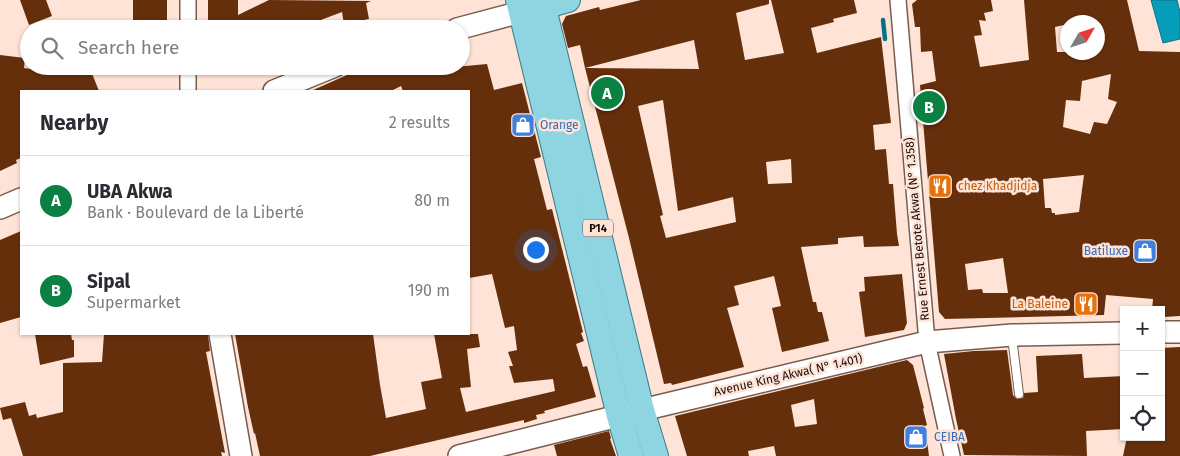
<!DOCTYPE html>
<html lang="en">
<head>
<meta charset="utf-8">
<style>
	body { margin:0; font-family:"Fira Sans",sans-serif; background:#f7f7f7; color:#2b2b33 }
	.controls { position:absolute; right:15px; bottom:15px; display:grid; overflow:hidden; border-radius:0px; box-shadow:0 1px 4px #0004 }
	.controls button { width:45px; height:45px; display:grid; place-items:center; padding:0; border:0; border-bottom:1px solid #e1e1e2; background:#fff; color:#2b2b33; font:25px sans-serif }
	.compass { position:absolute; left:1060px; top:15px; width:45px; height:45px; border-radius:50%; background:#fff; box-shadow:0 1px 4px #0004; rotate:51deg }
	.you { position:absolute; left:535px; top:249px; width:18px; height:18px; margin:-12px; border:4px solid #fff; border-radius:50%; background:#1a73e8; box-shadow:0 0 0 8px #1a73e833 }
	.badge { display:grid; place-items:center; width:32px; height:32px; border-radius:50%; background:#0b8043; color:#fff; font-size:16px; font-weight:700 }
	.pin { position:absolute; translate:-50% -50%; border:2px solid #fff; box-shadow:0 1px 5px #0006 }
	.list { margin:0; padding:0; list-style:none }
	h2 { display:flex; justify-content:space-between; align-items:center; height:65px; margin:0; padding:0 20px; font-size:21px }
	h2 small { font-size:16px; font-weight:400; color:#7c7c81 }
	.list li { display:grid; grid-template-columns:32px 1fr auto; gap:15px; align-items:center; box-sizing:border-box; height:90px; padding:0 20px; border-top:1px solid #e1e1e2 }
	.list b { display:block; font-size:19px; white-space:nowrap }
	.list p { margin:0; font-size:16px; white-space:nowrap; color:#7c7c81 }
	.list em { font-size:16px; font-style:normal; color:#7c7c81 }
	.icon { flex:none; width:28px; height:28px; fill:none; stroke:currentColor; stroke-width:2; stroke-linecap:round; stroke-linejoin:round }
	.map { position:relative; flex:none; width:1180px; height:456px; overflow:hidden }
	.search { position:absolute; background:#fff; box-shadow:0 1px 4px #0004; left:20px; top:20px; width:450px; height:55px; display:flex; align-items:center; gap:12px; box-sizing:border-box; padding:0 18px; border-radius:28px; color:#7c7c81; font-size:19px }
	.panel { position:absolute; background:#fff; box-shadow:0 1px 4px #0004; left:20px; top:90px; width:450px; height:245px; border-radius:0px }
	.map>svg:first-child { display:block }
</style>
</head>
<body>
<div class="map">
<svg width="1180" height="456" viewBox="0 0 1180 456">
	<rect width="100%" height="100%" fill="#fee3d6"/>
	<path fill="#059dba" stroke="#0a7184" d="M1151,0H1177L1180,12V39L1163,43Z"/>
	<g fill="none" stroke-linecap="round" stroke-linejoin="round">
		<path stroke="#0a7184" stroke-width="4.5" d="M883,20L885,39"/>
	</g>
	<g fill="#662f0c" fill-rule="evenodd">
		<path d="M20,0H46L52,16L29,25Z"/>
		<rect x="133" y="0" width="34" height="29"/>
		<path d="M208,0H238V15L269,0L371,1L366,3L369,19L344,24L342,12L297,29H208Z"/>
		<path d="M641,0H769V4L736,13L745,60L784,53L771,0H854L857,13L833,19L834,22L811,28L817,53L881,37L891,123L873,125L875,150L886,149L889,184H893L897,234L899,246L864,247L863,236L838,238V244L801,247L813,302H816L818,312H822L829,341L782,352L772,308L781,306L774,276L734,286L739,305L727,308L744,367L672,385L671,383L664,384L629,238L585,68L699,69L694,40L585,68L580,45L568,48L562,24L566,16L599,7L600,10ZM663,100L678,211L733,197L736,222L666,238L660,216L663,215L638,106ZM791,159L792,183L768,184L766,162Z"/>
		<path d="M917,0H991L993,11L984,13L986,21L979,20L982,35L974,36L980,67L1029,60L1024,0H1127L1139,51L1180,52V316L1164,317V313H1161V310H1152L1153,299L1106,295L1104,315L945,319L939,312L920,85L936,81L932,51L921,52L920,27H915L912,4ZM1068,22H1098V52H1057L1055,27L1068,24ZM1111,74L1108,99L1117,102L1107,124L1094,122L1090,134L1063,127L1066,100L1080,101L1082,81ZM1084,175L1079,212L1055,215V213H1052L1051,208H1045L1043,179ZM1003,258L1008,293H983L982,289L968,290L965,264Z"/>
		<path d="M0,55L25,58L24,68L51,72L89,66L99,91H21V158L16,160L17,163L0,171Z"/>
		<path d="M487,64L494,90L522,83L541,157L534,159L547,210L552,209L583,332L581,333L584,341L576,344L583,367L587,366L596,397L544,411L545,413L536,415L537,419L524,423V420L370,456H260L255,433L254,434L248,407L235,334H373L380,385L386,418L426,409L421,382L442,378L434,334H478L480,347L467,349L471,387L460,388L466,412L555,391L553,379L514,383L509,366H513L508,352L517,350L514,326L505,328L492,274L469,278V91H403L401,86L391,91H311L367,66H443L444,68Z"/>
		<path d="M21,231V317L0,323V240Z"/>
		<path d="M902,274L907,323L904,330L865,337L859,292L865,291L864,277Z"/>
		<path d="M35,334H71L72,340H74V357L40,365Z"/>
		<path d="M104,334H208L210,351L206,352L225,453L221,452L222,456H23L11,418L3,420L0,408L25,402L29,416L36,414L37,418L63,412V363L102,362Z"/>
		<path d="M1180,347V456H1123L1127,437H1161V348Z"/>
		<path d="M1007,350L1013,395L1017,399L1023,398L1024,393L1038,392L1036,356L1082,354L1084,378L1124,376V429L1086,431L1087,456L964,455L956,419L944,354L974,351Z"/>
		<path d="M907,360L913,365L924,408L923,409L927,425L925,426L929,456H776L774,446L748,451L749,456H687L675,416ZM814,399L817,424L795,427L791,405Z"/>
		<path d="M609,431L611,438L610,439L616,456H557L554,445Z"/>
	</g>
	<g fill="none" stroke-linecap="round" stroke-linejoin="round">
		<g stroke="#785c4f" stroke-width="10">
			<path id="lane" d="M1012,337L1019,394"/>
		</g>
		<g stroke="#785c4f" stroke-width="18">
			<g id="street">
				<path d="M898,0L927,342L952,456"/>
				<path d="M188,29V0"/>
				<path d="M188,91V66"/>
			</g>
		</g>
		<g stroke="#785c4f" stroke-width="24">
			<g id="secondary">
				<path d="M457,29L521,12"/>
				<path d="M274,91L335,66"/>
				<path d="M0,208L21,199"/>
				<path d="M1161,332H1180"/>
				<path d="M220,334L241,456"/>
				<path d="M459,456L642,410L927,342L1012,335L1124,333"/>
			</g>
		</g>
		<g stroke="#357b87" stroke-width="26">
			<g id="primary">
				<path d="M518,0L619,416L631,456"/>
				<path d="M542,0L642,410L656,456"/>
				<path d="M529,11L568,0"/>
			</g>
		</g>
		<use href="#lane" stroke="#fff" stroke-width="8"/>
		<use href="#street" stroke="#fff" stroke-width="15"/>
		<use href="#secondary" stroke="#fff" stroke-width="21"/>
		<use href="#primary" stroke="#8fd4e1" stroke-width="24"/>
	</g>
	<defs>
		<g id="shop-square" transform="scale(1.25)"><rect x="-9" y="-9" width="18" height="18" rx="4" fill="#3f7fe0" stroke="#fee3d6"/><path d="M-5-2.5h2.3a2.7 3.5 0 0 1 5.4 0H5L5.5 6h-11ZM-1.5-2.5h3a1.5 2.3 0 0 0-3 0Z" fill="#fff"/></g>
		<g id="restaurant-square" transform="scale(1.25)"><rect x="-9" y="-9" width="18" height="18" rx="4" fill="#e8710a" stroke="#fee3d6"/><path d="M-5-6h1v4h1v-4h1v4h1v-4h1v5L-1.5 .5V6h-2V.5L-5-1ZM5-6V6H3V1.5H1.5Q1.5-4 5-6Z" fill="#fff"/></g>
	</defs>
	<g fill-rule="evenodd">
		<use href="#shop-square" x="523" y="125"/>
		<use href="#restaurant-square" x="940" y="186"/>
		<use href="#shop-square" x="1145" y="251"/>
		<use href="#restaurant-square" x="1086" y="304"/>
		<use href="#shop-square" x="916" y="437"/>
	</g>
	<g text-anchor="middle" stroke-width="5" stroke-linejoin="round" paint-order="stroke">
		<rect fill="#fee3d6" stroke="#5c4c44" stroke-width="1" x="583" y="219.5" width="30" height="17" rx="4"/>
		<g font-size="11" font-weight="bold" fill="#160b06">
			<text x="598" y="232">P14</text>
		</g>
		<g font-size="12" fill="#366cbe" stroke="#fee3d6" text-anchor="start">
			<text x="540" y="129">Orange</text>
			<text x="1128" y="255" text-anchor="end">Batiluxe</text>
			<text x="934" y="441">CEIBA</text>
		</g>
		<g font-size="12" fill="#c56008" stroke="#fee3d6" text-anchor="start">
			<text x="958" y="190">chez Khadjidja</text>
			<text x="1068" y="308" text-anchor="end">La Baleine</text>
		</g>
		<g font-size="12" fill="#160b06" stroke="#fee3d6">
			<text transform="translate(917 229) rotate(-95)" y="4">Rue Ernest Betote Akwa (N° 1.358)</text>
			<text transform="translate(788 375) rotate(-13)" y="4">Avenue King Akwa( N° 1.401)</text>
		</g>
	</g>
</svg>
<div class="controls">
<button>+</button>
<button>−</button>
<button><svg class="icon" aria-label="locate" viewBox="0 0 24 24"><circle cx="12" cy="12" r="6"/><path d="M12 2v4M12 18v4M2 12h4M18 12h4"/></svg></button>
</div>
<svg class="compass" viewBox="-18 -18 36 36"><path d="M0-13l5 13h-10z" fill="#e53935"/><path d="M0 13l5-13h-10z" fill="#7c7c81"/></svg>
<div class="you"></div>
<div class="pin badge" style="left:607px;top:93px">A</div>
<div class="pin badge" style="left:929px;top:107px">B</div>
<div class="search"><svg class="icon" aria-label="search" viewBox="0 0 24 24"><circle cx="10" cy="10" r="6"/><path d="M15 15l6 6"/></svg>Search here</div>
<section class="panel">
<h2>Nearby<small>2 results</small></h2>
<ul class="list">
<li><span class="badge">A</span><div><b>UBA Akwa</b><p>Bank · Boulevard de la Liberté</p></div><em>80 m</em></li>
<li><span class="badge">B</span><div><b>Sipal</b><p>Supermarket</p></div><em>190 m</em></li>
</ul>
</section>
</div>
</body>
</html>
